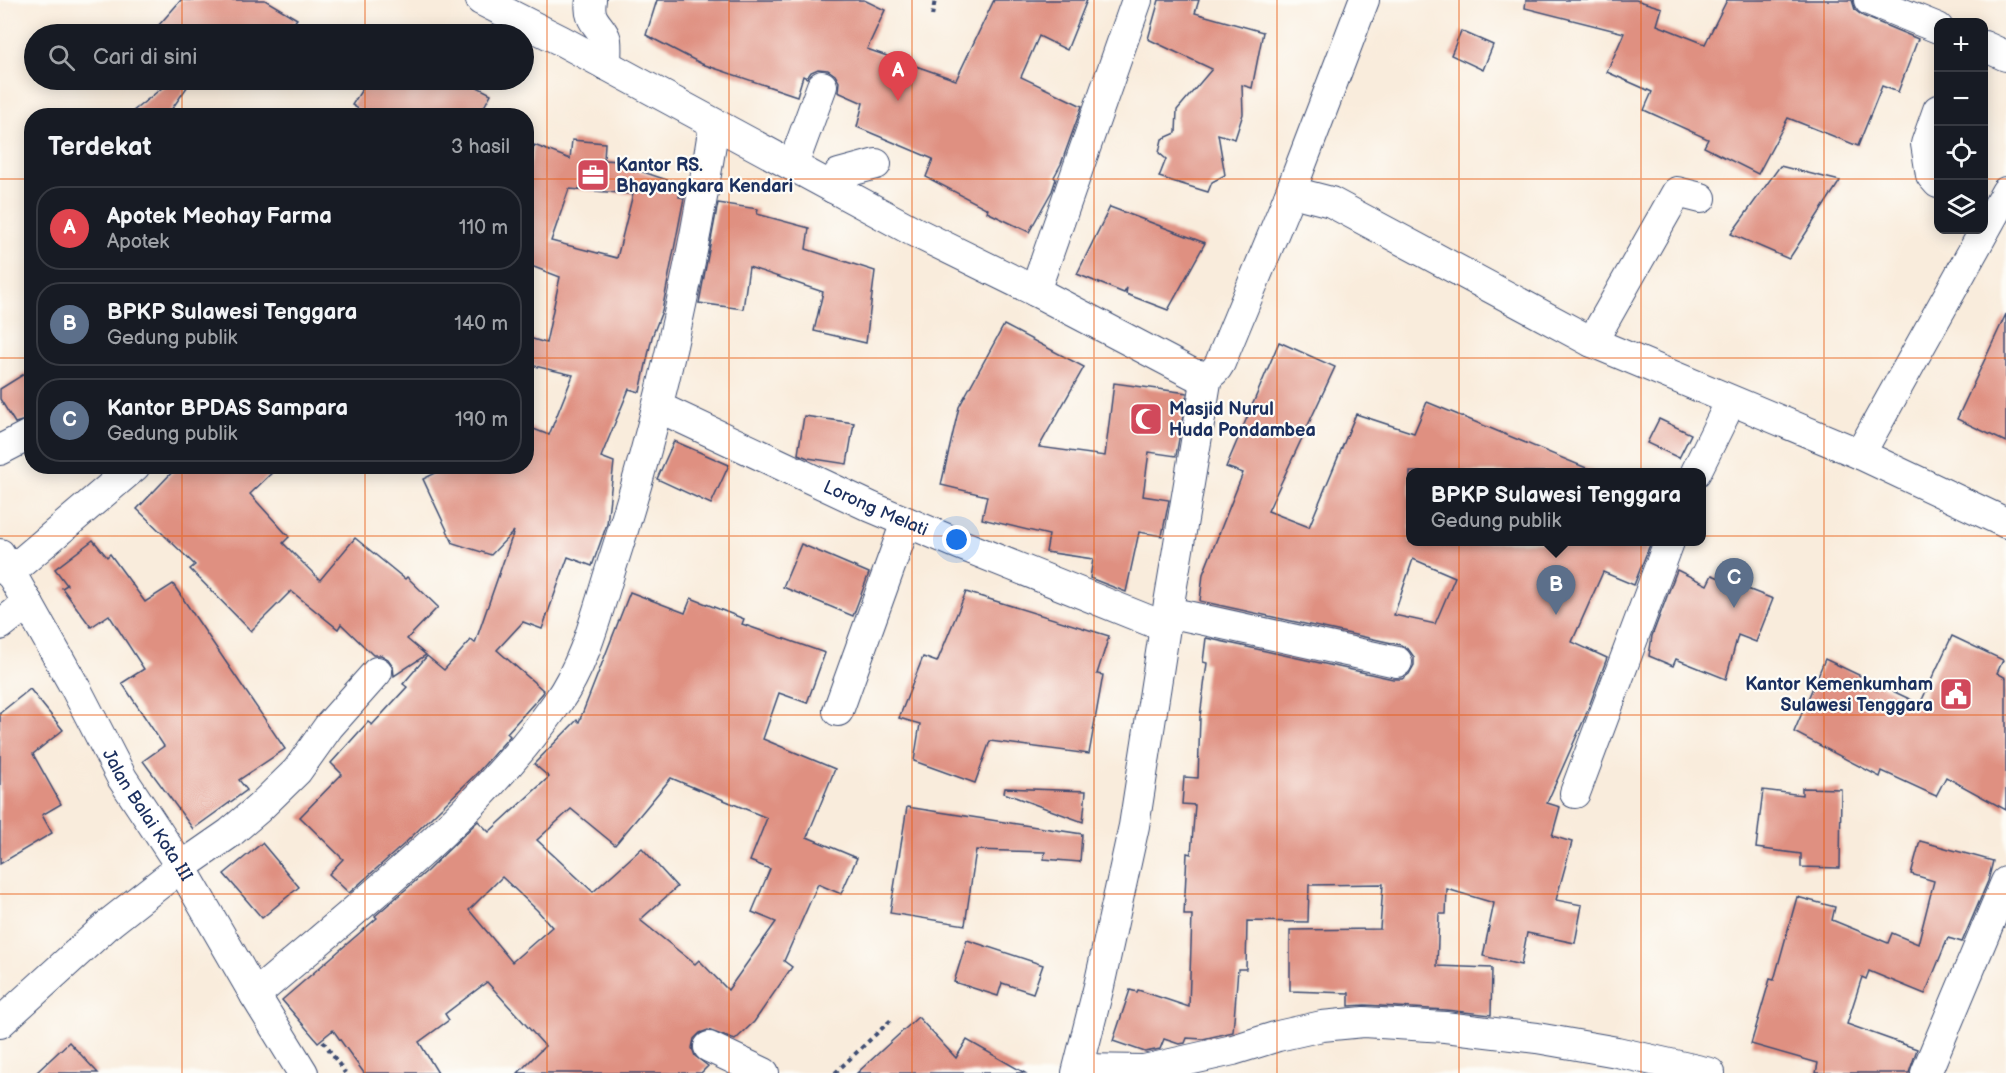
<!DOCTYPE html>
<html lang="id">
<head>
<meta charset="utf-8">
<style>
	body { margin:0; font-family:"Balsamiq Sans",sans-serif; background:#20242c; color:#f1f3f6 }
	.controls { position:absolute; right:18px; top:18px; display:grid; overflow:hidden; border-radius:12px; box-shadow:0 3px 15px #0003 }
	.controls button { width:54px; height:54px; display:grid; place-items:center; padding:0; border:0; border-bottom:2px solid #363941; background:#171b24; color:#f1f3f6; font:30px sans-serif }
	.you { position:absolute; left:957px; top:540px; width:21px; height:21px; margin:-15px; border:4px solid #fff; border-radius:50%; background:#1a73e8; box-shadow:0 0 0 9px #1a73e833 }
	.badge { display:grid; place-items:center; width:39px; height:39px; border-radius:50%; background:#db2777; color:#fff; font-size:20px; font-weight:700 }
	.pin { position:absolute; translate:-50% -50px; filter:drop-shadow(0 2px 3px #0008) }
	.pin::after { content:''; position:absolute; top:32px; width:21px; height:18px; background:inherit; clip-path:polygon(0 0,100% 0,50% 100%) }
	.popup { position:absolute; left:1406px; top:468px; width:300px; height:78px; box-sizing:border-box; display:grid; place-content:center; border-radius:12px; background:#171b24; filter:drop-shadow(0 2px 4px #0005); font-size:20px; white-space:nowrap; color:#9ea1a6 }
	.popup b { font-size:22px; color:#f1f3f6 }
	.popup::after { content:''; position:absolute; left:50%; top:100%; margin-left:-12px; border:12px solid transparent; border-top-color:#171b24 }
	.list { margin:0; padding:0; list-style:none }
	h2 { display:flex; justify-content:space-between; align-items:center; height:78px; margin:0; padding:0 24px; font-size:26px }
	h2 small { font-size:20px; font-weight:400; color:#9ea1a6 }
	.list li { display:grid; grid-template-columns:39px 1fr auto; gap:18px; align-items:center; box-sizing:border-box; height:84px; margin:0 12px 12px; padding:0 12px; border:2px solid #363941; border-radius:24px }
	.list b { display:block; font-size:22px; white-space:nowrap }
	.list p { margin:0; font-size:20px; white-space:nowrap; color:#9ea1a6 }
	.list em { font-size:20px; font-style:normal; color:#9ea1a6 }
	.icon { flex:none; width:33px; height:33px; fill:none; stroke:currentColor; stroke-width:2; stroke-linecap:round; stroke-linejoin:round }
	.map { position:relative; flex:none; width:2006px; height:1073px; overflow:hidden }
	.search { position:absolute; background:#171b24; box-shadow:0 3px 15px #0003; left:24px; top:24px; width:510px; height:66px; display:flex; align-items:center; gap:15px; box-sizing:border-box; padding:0 21px; border-radius:33px; color:#9ea1a6; font-size:22px }
	.panel { position:absolute; background:#171b24; box-shadow:0 3px 15px #0003; left:24px; top:108px; width:510px; height:366px; border-radius:24px }
	.map>svg:first-child { display:block }
</style>
</head>
<body>
<div class="map">
<svg width="2006" height="1073" viewBox="0 0 2006 1073">
	<rect width="100%" height="100%" fill="#fdfcf7"/>
	<filter id="ink" filterUnits="userSpaceOnUse"><feTurbulence type="fractalNoise" baseFrequency=".0167" numOctaves="2"/><feDisplacementMap in="SourceGraphic" scale="12" xChannelSelector="R" yChannelSelector="G"/><feConvolveMatrix kernelMatrix="1 2 1 2 8 2 1 2 1" color-interpolation-filters="sRGB"/></filter>
	<filter id="wash" filterUnits="userSpaceOnUse"><feTurbulence type="fractalNoise" baseFrequency=".008" numOctaves="4" result="noise"/><feDisplacementMap in="SourceGraphic" scale="24" xChannelSelector="R" yChannelSelector="G"/><feGaussianBlur stdDeviation="1.35" result="paint"/><feColorMatrix in="noise" values="0 0 0 0 0 0 0 0 0 0 0 0 0 0 0 0 0 1.4 0 .05"/><feComposite in="paint" operator="in"/></filter>
	<g filter="url(#wash)">
		<rect width="100%" height="100%" fill="#f9ecdc"/>
		<g id="blocks">
			<g fill="#df9081" fill-rule="evenodd">
				<path d="M181,0H265L297,19L285,34H151Z"/>
				<path d="M657,0H864L885,10L867,49L956,80L994,0H1087L1067,50L1039,36L1021,77L1082,106L1061,164L1054,177L1056,179L1052,191L1029,232L987,212L988,209L926,177L933,159L857,127L863,103L838,92L839,82L835,75L828,70L818,69L811,72L807,78L803,76L797,96L702,64L646,35Z"/>
				<path d="M1159,0H1199L1195,13L1263,32L1252,88L1242,85L1243,114L1235,139L1218,134L1225,175L1212,182L1208,192L1159,177L1166,159L1159,153L1162,139L1176,133L1177,110L1212,69L1148,39Z"/>
				<path d="M1526,0H1636L1662,8L1657,25L1705,44L1727,0H1852L1855,10L1863,16L1918,39L1898,92L1882,86L1858,146L1788,118L1758,174L1704,147L1708,139L1644,110L1652,92L1607,72L1624,33L1525,8Z"/>
				<path d="M1461,31L1493,45L1483,70L1451,55Z"/>
				<path d="M172,80H192L167,116H127Z"/>
				<path d="M368,80H464L491,94L479,116H370L352,105Z"/>
				<path d="M572,140L605,143L604,160L619,161V164L682,185L679,197L684,198L662,311L652,337L640,392L629,389L601,457L614,462L607,524L592,566L568,557L542,629L523,622L497,650L544,691L543,693L507,733L510,736L477,773L403,845L349,893L329,874L343,859L300,817L342,774L331,763L368,722L372,725L407,687L403,684L427,656L444,670L471,640L475,643L514,531L491,555L453,543L423,479L450,466H526V426L549,435L573,375L526,364V337L546,343L560,277L526,264V184L534,145L570,159ZM569,189L633,194L617,258L551,241Z"/>
				<path d="M1780,166L1840,181L1789,259L1731,234Z"/>
				<path d="M718,203L758,209L757,214L809,228L806,249L875,271L866,343L814,331L823,292L749,267L743,309L699,303Z"/>
				<path d="M1110,207L1205,243L1168,310L1126,294L1127,288L1124,293L1077,274Z"/>
				<path d="M2006,314V442L1957,419Z"/>
				<path d="M1004,325L1084,367L1039,447L1105,456L1114,383L1187,393L1176,456L1149,452L1143,496L1169,500L1162,536L1139,532L1126,592L1090,578L1093,559L1046,552L1049,535L982,519L987,496L941,485L959,407Z"/>
				<path d="M1279,342L1335,367L1268,511L1309,527L1356,414L1414,433L1427,402L1596,472H1410V542H1651L1634,585L1603,572L1572,642L1607,658L1585,717L1547,803L1560,807L1552,836L1572,842L1556,900L1582,905L1575,943L1527,933L1521,965L1483,956L1494,903L1447,889L1446,914H1439L1437,966L1492,968L1491,1015L1446,1010L1365,1005L1349,1006V993L1290,991V930L1380,929L1383,884L1309,885L1308,922L1247,921L1246,969H1238L1233,1032L1203,1039L1187,1038L1185,1043L1179,1044L1164,1039L1160,1049L1145,1052L1113,1041L1130,990L1137,992L1138,990L1189,1007L1192,915H1184L1187,853L1191,854L1195,805L1182,804L1184,777L1198,778L1200,717L1207,663L1203,662L1206,638L1393,679H1402L1409,674L1414,665V657L1409,650L1401,645L1200,601L1203,574L1243,473L1226,467ZM1413,559L1455,577L1435,624L1394,615Z"/>
				<path d="M32,369V418L15,423L0,399V389Z"/>
				<path d="M804,416L854,423L847,464L808,458L798,454Z"/>
				<path d="M1659,419L1691,434L1679,458L1647,443Z"/>
				<path d="M674,441L729,465L711,504L657,479Z"/>
				<path d="M178,466H279L250,494L289,537L283,543L320,580L355,538L405,579L407,577L438,607L407,639L426,655L394,676L393,666L388,659L381,655H373L341,624L338,629L291,591L251,631L190,569L195,565L137,509Z"/>
				<path d="M93,540L107,557L110,554L145,602L173,584L285,749L239,780L247,790L193,829L143,761L164,746L122,683L144,669L109,615L91,627L62,588L67,585L55,569Z"/>
				<path d="M801,544L869,573L853,616L783,587Z"/>
				<path d="M1677,570L1707,585L1712,575L1773,599L1756,642L1738,635L1726,679L1676,659L1673,666L1649,656L1652,636Z"/>
				<path d="M630,592L685,613L691,598L744,619L742,624L825,653L807,703L779,693L763,739L835,769L807,837L857,858L841,894L818,884L784,961L792,967L754,1022L735,1040L708,1030L700,1033L694,1039L692,1048L695,1056L708,1066L701,1073H518L545,1046L487,982L445,1014L449,1020L419,1042L438,1073H364L333,1030L318,1042L282,1000L377,918L375,916L427,871L478,821L489,832L549,777L534,764L577,720L579,722ZM671,778L767,818L750,861L770,869L752,912L776,922L728,990L699,960L695,964L640,920L677,887L642,848L593,892L537,840L571,809L615,845ZM502,877L537,910L552,927L512,962L469,910Z"/>
				<path d="M966,592L1109,636L1097,674L1103,675L1089,754L990,741L975,783L914,761L920,724L899,718L923,657L937,662Z"/>
				<path d="M1952,636L2003,660L1997,673L2006,678V810L1946,777L1936,796L1882,771L1880,777L1794,732L1825,659L1920,704Z"/>
				<path d="M30,689L63,730L33,754L61,804L42,815L52,833L0,864V713Z"/>
				<path d="M1005,788L1086,791L1083,822L1004,793Z"/>
				<path d="M1802,788L1841,789L1840,868L1801,867V854L1756,848L1763,790L1802,795Z"/>
				<path d="M907,807L1082,834L1080,862L1044,859L1045,852L976,850L965,925L890,913Z"/>
				<path d="M1920,841L1993,861L1988,881L1962,942L1948,938L1925,994L1869,971L1866,979L1862,977L1847,1024L1917,1049L1909,1073H1816L1818,1063L1751,1044L1770,979L1774,980L1797,897L1835,907L1832,920L1888,943L1892,933L1918,944L1934,881L1911,874Z"/>
				<path d="M262,843L299,887L262,918L224,874Z"/>
				<path d="M967,940L1043,965L1033,993L1002,983L998,996L954,982Z"/>
				<path d="M918,1017L956,1058L967,1040L1025,1073H857Z"/>
				<path d="M69,1042L98,1073H36Z"/>
			</g>
		</g>
	</g>
	<g filter="url(#ink)">
		<use href="#blocks" fill-opacity="0" stroke="#3c4b71" stroke-width="1.5"/>
		<g fill="none" stroke-linecap="round" stroke-linejoin="round">
			<g stroke="#3c4b71" stroke-width="32">
				<g id="minor">
					<path d="M481,0L562,41L913,231L1035,291L1193,374C1207,377 1213,376 1220,363L1289,196L1364,0"/>
					<path d="M591,0C587,23 602,25 606,40C607,48 606,57 606,65"/>
					<path d="M1869,0L1938,28"/>
					<path d="M1984,46L2006,56"/>
					<path d="M1938,110L1926,144L1931,175L1938,183"/>
					<path d="M793,165L822,86"/>
					<path d="M833,188L839,174L876,164"/>
					<path d="M1289,196L1300,194L1331,202L1592,342L1860,454L2006,523"/>
					<path d="M1035,291L1137,0"/>
					<path d="M1592,342L1677,192L1701,198"/>
					<path id="s1" d="M658,407L871,507L954,542L1165,627"/>
					<path d="M0,450L29,435"/>
					<path d="M1860,454L2006,192"/>
					<path d="M1696,472L1731,401"/>
					<path id="s2" d="M0,554L76,689L122,778L181,867L255,995L303,1073"/>
					<path d="M9,573L135,466"/>
					<path d="M1168,612L1397,662"/>
					<path d="M0,625L28,603"/>
					<path d="M838,711L906,522"/>
					<path d="M1575,793L1669,542"/>
					<path d="M255,995C361,904 475,818 557,703C586,662 597,612 612,565C658,422 691,274 714,125"/>
					<path d="M0,1023L111,922L181,867L230,833L258,809L297,771L329,726L377,672"/>
					<path d="M709,1047L764,1073"/>
					<path d="M1080,1069L1144,1070L1233,1050L1278,1036L1322,1026L1364,1022L1445,1027L1537,1038L1617,1052L1710,1073"/>
					<path d="M1077,1073L1099,986L1134,826L1165,627L1207,376"/>
					<path d="M1926,1073L2006,882"/>
				</g>
			</g>
			<g stroke="#3c4b71" stroke-width="4" stroke-dasharray="4.5 4.5" stroke-linecap="butt">
				<path d="M932,16L935,0"/>
				<path d="M323,1041L345,1073"/>
				<path d="M835,1073L893,1018"/>
			</g>
			<use href="#minor" stroke="#fff" stroke-width="30"/>
		</g>
	</g>
	<path fill="none" stroke="#e8590c" stroke-width="1.5" stroke-opacity="0.55" d="M182,0V34M365,0V34M547,0V1073M729,0V1073M912,0V1073M1094,0V1073M1277,0V1073M1459,0V1073M1641,0V1073M1824,0V1073M182,80V116M365,80V116M0,179H32M526,179H1938M1984,179H2006M0,358H32M526,358H2006M182,466V1073M365,466V1073M0,536H2006M0,715H2006M0,894H2006"/>
	<defs>
		<g id="office-square" transform="scale(1.725)"><rect x="-9" y="-9" width="18" height="18" rx="4" fill="#d1495b" stroke="#fdfcf7"/><path d="M-6-3h4V-5.5h4V-3h4V5H-6ZM-1-4.5V-3h2v-1.5ZM-6 0V1H6V0Z" fill="#fff"/></g>
		<g id="mosque-square" transform="scale(1.725)"><rect x="-9" y="-9" width="18" height="18" rx="4" fill="#d1495b" stroke="#fdfcf7"/><path d="M3.5-4.9A6 6 0 1 0 3.5 4.9A5 5 0 1 1 3.5-4.9Z" fill="#fff"/></g>
		<g id="civic-square" transform="scale(1.725)"><rect x="-9" y="-9" width="18" height="18" rx="4" fill="#d1495b" stroke="#fdfcf7"/><path d="M-.6-6.5H3V-4.5H.6V-3L4-1V1h2V6H-6V1h2V-1L-.6-3ZM-1.2 2.5V6h2.4V2.5Z" fill="#fff"/></g>
	</defs>
	<g fill-rule="evenodd">
		<use href="#office-square" x="593" y="175"/>
		<use href="#mosque-square" x="1146" y="419"/>
		<use href="#civic-square" x="1956" y="694"/>
	</g>
	<g text-anchor="middle" stroke-width="4.5" stroke-linejoin="round" paint-order="stroke">
		<g font-size="18" font-weight="bold" fill="#1b2f5e" stroke="#fdfcf7" text-anchor="start">
			<text x="616" y="171">Kantor RS.<tspan x="616" dy="21">Bhayangkara Kendari</tspan></text>
			<text x="1169" y="415">Masjid Nurul<tspan x="1169" dy="21">Huda Pondambea</tspan></text>
			<text x="1933" y="690" text-anchor="end">Kantor Kemenkumham<tspan x="1933" dy="21">Sulawesi Tenggara</tspan></text>
		</g>
		<g font-size="18" fill="#1b2f5e" stroke="#fdfcf7">
			<text dy="6" stroke="none"><textPath href="#s1" startOffset="240">Lorong Melati</textPath></text>
			<text dy="6" stroke="none"><textPath href="#s2" startOffset="300">Jalan Balai Kota III</textPath></text>
		</g>
	</g>
</svg>
<div class="controls">
<button>+</button>
<button>−</button>
<button><svg class="icon" aria-label="locate" viewBox="0 0 24 24"><circle cx="12" cy="12" r="6"/><path d="M12 2v4M12 18v4M2 12h4M18 12h4"/></svg></button>
<button><svg class="icon" aria-label="layers" viewBox="0 0 24 24"><path d="M12 4l9 5-9 5-9-5zM3 14l9 5 9-5"/></svg></button>
</div>
<div class="you"></div>
<div class="pin badge" style="left:898px;top:101px;background:#e0444e">A</div>
<div class="pin badge" style="left:1556px;top:615px;background:#5c6f8a">B</div>
<div class="popup"><b>BPKP Sulawesi Tenggara</b>Gedung publik</div>
<div class="pin badge" style="left:1734px;top:608px;background:#5c6f8a">C</div>
<div class="search"><svg class="icon" aria-label="search" viewBox="0 0 24 24"><circle cx="10" cy="10" r="6"/><path d="M15 15l6 6"/></svg>Cari di sini</div>
<section class="panel">
<h2>Terdekat<small>3 hasil</small></h2>
<ul class="list">
<li><span class="badge" style="background:#e0444e">A</span><div><b>Apotek Meohay Farma</b><p>Apotek</p></div><em>110 m</em></li>
<li><span class="badge" style="background:#5c6f8a">B</span><div><b>BPKP Sulawesi Tenggara</b><p>Gedung publik</p></div><em>140 m</em></li>
<li><span class="badge" style="background:#5c6f8a">C</span><div><b>Kantor BPDAS Sampara</b><p>Gedung publik</p></div><em>190 m</em></li>
</ul>
</section>
</div>
</body>
</html>
